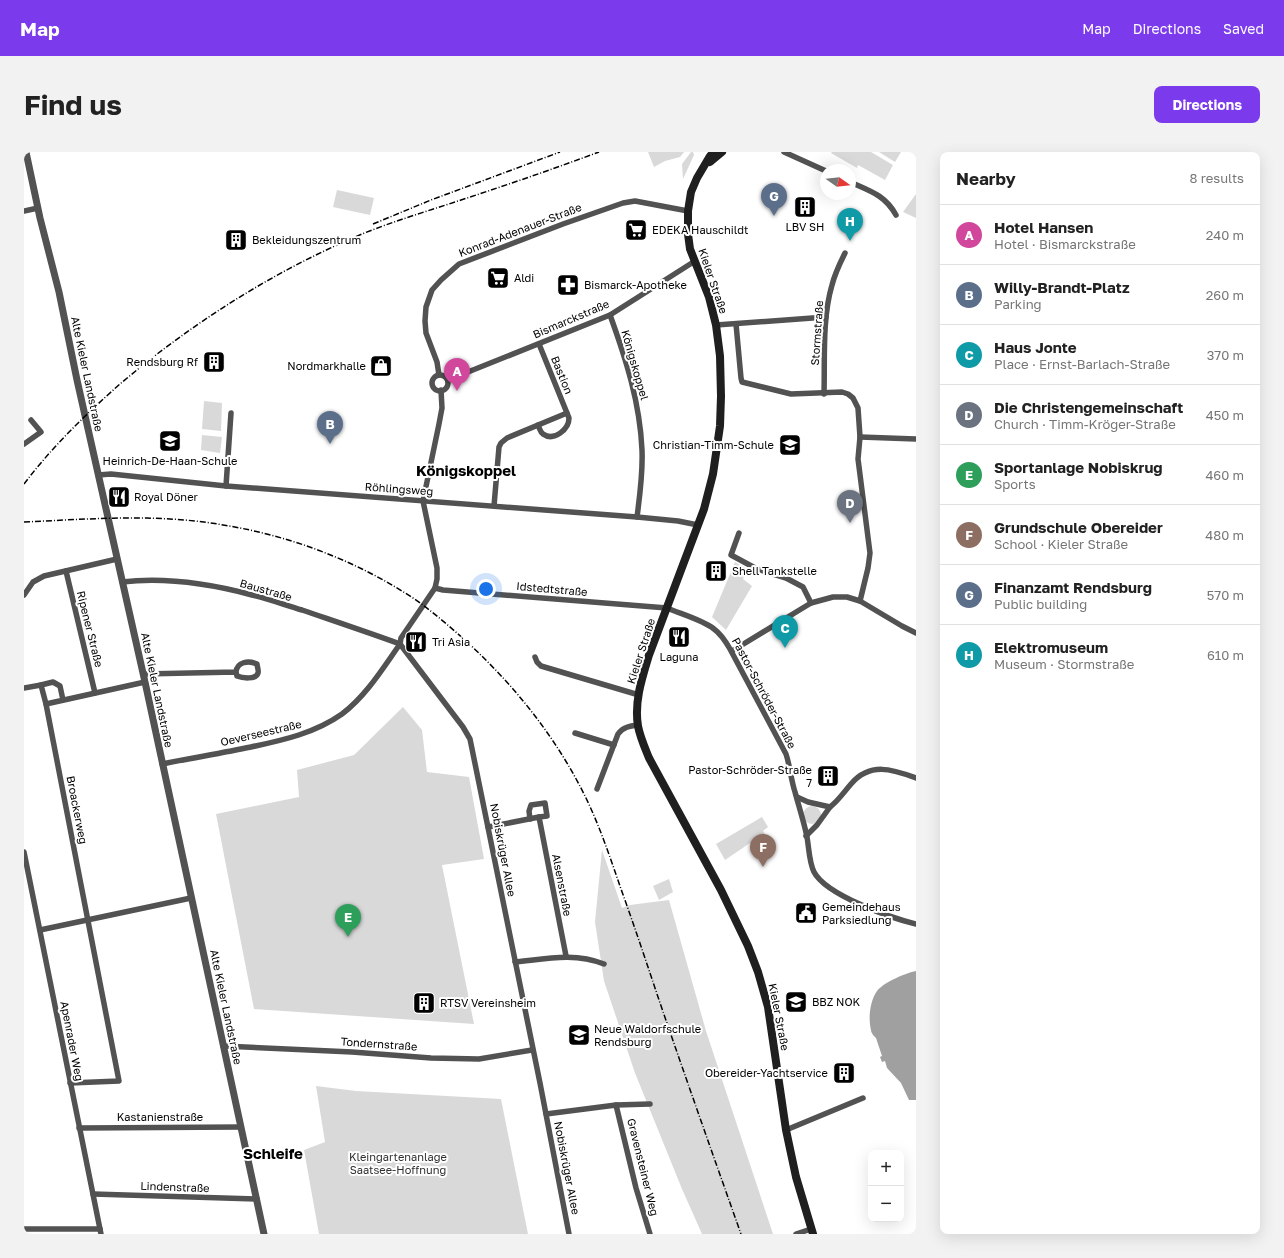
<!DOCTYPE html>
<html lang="en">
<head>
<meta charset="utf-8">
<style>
	body { margin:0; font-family:"Golos Text",sans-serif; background:#f2f2f2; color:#222 }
	.controls { position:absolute; right:12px; bottom:12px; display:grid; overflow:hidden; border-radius:8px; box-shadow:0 4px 16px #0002 }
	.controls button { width:36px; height:36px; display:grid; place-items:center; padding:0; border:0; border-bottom:1px solid #e0e0e0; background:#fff; color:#222; font:20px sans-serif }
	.compass { position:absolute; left:796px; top:12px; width:36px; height:36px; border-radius:50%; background:#fff; box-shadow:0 4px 16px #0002; rotate:105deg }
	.you { position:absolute; left:462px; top:437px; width:14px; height:14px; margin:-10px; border:3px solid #fff; border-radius:50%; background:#1a73e8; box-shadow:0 0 0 6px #1a73e833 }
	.badge { display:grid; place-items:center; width:26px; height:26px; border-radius:50%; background:#7c3aed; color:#fff; font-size:13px; font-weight:700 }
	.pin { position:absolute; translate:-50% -33px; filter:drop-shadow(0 1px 2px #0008) }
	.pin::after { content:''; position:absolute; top:21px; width:14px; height:12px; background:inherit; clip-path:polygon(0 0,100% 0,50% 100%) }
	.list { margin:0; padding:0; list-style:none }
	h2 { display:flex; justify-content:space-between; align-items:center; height:52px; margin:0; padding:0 16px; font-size:17px }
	h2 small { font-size:13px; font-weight:400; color:#767676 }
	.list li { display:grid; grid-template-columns:26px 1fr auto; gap:12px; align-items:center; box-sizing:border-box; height:60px; padding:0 16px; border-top:1px solid #e0e0e0 }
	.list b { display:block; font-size:15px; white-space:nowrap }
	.list p { margin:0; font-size:13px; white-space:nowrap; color:#767676 }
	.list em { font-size:13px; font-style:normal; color:#767676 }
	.map { position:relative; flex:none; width:892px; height:1082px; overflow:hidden; border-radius:8px }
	header { display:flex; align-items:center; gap:24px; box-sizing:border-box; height:56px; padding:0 20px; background:#7c3aed; color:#fff }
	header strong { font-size:19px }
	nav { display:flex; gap:22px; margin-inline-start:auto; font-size:14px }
	.intro { display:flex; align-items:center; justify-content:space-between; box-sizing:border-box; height:96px; padding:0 24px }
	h1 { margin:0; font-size:28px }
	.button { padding:10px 18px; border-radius:8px; background:#7c3aed; color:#fff; font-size:14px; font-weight:700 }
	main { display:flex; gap:24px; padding:0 24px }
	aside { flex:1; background:#fff; border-radius:8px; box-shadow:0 4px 16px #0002 }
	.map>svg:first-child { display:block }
</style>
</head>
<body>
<header>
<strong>Map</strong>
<nav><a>Map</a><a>Directions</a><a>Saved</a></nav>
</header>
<div class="intro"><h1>Find us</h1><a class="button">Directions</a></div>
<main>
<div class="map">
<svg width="892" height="1082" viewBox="0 0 892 1082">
	<rect width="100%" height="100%" fill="#fff"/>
	<g fill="#d9d9d9">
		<path d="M624,0H660L656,5L641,9L630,15Z"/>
		<path d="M667,0H669L670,3L659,27L658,12Z"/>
		<path d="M808,0H847L869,13L861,28L834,13L833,16L807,1Z"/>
		<path d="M855,0H877L871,10Z"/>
		<path d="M313,38L350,46L346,63L309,55Z"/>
		<path d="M892,42V66L879,60Z"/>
		<path d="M180,249L198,251L197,279L178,277Z"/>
		<path d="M178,283L198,285L196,301L177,298Z"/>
		<path d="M711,410L723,417L719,427L728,434L702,478L688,465Z"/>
		<path d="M379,555L398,578L403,620L445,625L460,707L418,713L450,872L230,857L192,662L275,645L273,618L330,603Z"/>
		<circle cx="788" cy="663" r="9"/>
		<path d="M738,665L744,675L739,679L747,692L746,696L742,699H737L731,692L726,691L701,708L692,692Z"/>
		<path d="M578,698L598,756L606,753L645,748L682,879L749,1082H678L658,1037L611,921L580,829L571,770Z"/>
		<path d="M645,727L649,740L635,748L629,734Z"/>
		<path d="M292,934L332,939L477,947L504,1082H295L280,998L301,990Z"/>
	</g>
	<path fill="#a0a0a0" d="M892,819V948H885L877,931L863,916L861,909L858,910L856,905L858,904C856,898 854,892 852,886C850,884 847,881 847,878C844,866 846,849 853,839C860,830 882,821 892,819Z"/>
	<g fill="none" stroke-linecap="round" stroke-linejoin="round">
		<g stroke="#525252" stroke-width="5.5">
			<path d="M760,0L802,19"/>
			<path d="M826,30C846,39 861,43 872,63"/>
			<path d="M0,59L14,56"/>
			<path d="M586,163C602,207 616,251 618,298C619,321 616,343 613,365"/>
			<path d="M712,172L717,226L718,230L767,242L818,240L824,242L829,246L834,256L836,285L834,307L846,401L844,416L836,449"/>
			<path d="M692,173L802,165"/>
			<path d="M415,223L413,210L402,181L401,169L402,155L408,138L417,128L435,112L539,72L599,51L611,49L664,59"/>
			<circle cx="416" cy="231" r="8"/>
			<path d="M424,228L586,163L671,109"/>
			<path d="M800,242C801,206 798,167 808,133C811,121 816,111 821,101"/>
			<path d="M514,273C516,277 516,280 519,282C530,290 545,277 545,266L515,192"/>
			<path d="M836,285L892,287"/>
			<path d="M0,292L17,280L7,268"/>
			<path d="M74,323L87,322L202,334L613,365L654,369L674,373"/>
			<path d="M202,334L207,261"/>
			<path d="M470,354L475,295L477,291L483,286L543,261"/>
			<path d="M715,381L707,403L733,417L762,426L779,435L787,451"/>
			<path d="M42,419L71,541"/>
			<path d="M98,430C141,425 187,432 228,443C245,447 261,453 278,458C310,469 343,480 376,492"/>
			<path d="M411,436L419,438L643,456C657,462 679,468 690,477C697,482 702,490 706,497L762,602C766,614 767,628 771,640C775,655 780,670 783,685C785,696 785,710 790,720C802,743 867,766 892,772"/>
			<path d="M0,443L9,430L20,424L93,407"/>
			<path d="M376,492L439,575L446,587L516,931L545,1082"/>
			<path d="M708,499L787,451L809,445H823L836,449L878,474L892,481"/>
			<path d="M511,505L513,510L517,514L615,543"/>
			<path d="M119,522L212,520L213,524C218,526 232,528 234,521C235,519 233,514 233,512C224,508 213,510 212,520"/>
			<path d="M0,536L17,533"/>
			<path d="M39,548L36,534L29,530L17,533L22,552L121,530"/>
			<path d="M22,552L95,929L46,931"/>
			<path d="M551,581L590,593"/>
			<path d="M138,612C168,606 198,601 227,595C260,588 291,581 318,562C342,544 359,516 376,492L377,486L411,436L413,427V416L399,349L415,272L418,256L417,238"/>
			<path d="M573,637L594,582C599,575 606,574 614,573"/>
			<path d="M773,645L784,650L806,655L793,673L782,684"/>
			<path d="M806,655C814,649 820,640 827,632C846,610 868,617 892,626"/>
			<path d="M506,667L505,659L507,653L521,651L523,664L515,665"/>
			<path d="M464,675L515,665L542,804"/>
			<path d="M0,700L77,1082"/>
			<path d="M16,778L167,746"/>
			<path d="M491,810C521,807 550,800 580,812"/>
			<path d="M199,894L328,900L407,906L455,907L508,898"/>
			<path d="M592,953L626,952"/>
			<path d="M522,962L592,953L612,1036L626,1082"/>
			<path d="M55,976L217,975"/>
			<path d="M762,978L839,946"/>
			<path d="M69,1042L233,1047"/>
			<path d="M0,1077H76"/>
			<path d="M772,1082L787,1077"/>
		</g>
		<path stroke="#525252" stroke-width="7" d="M2,0L16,66L35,140L53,228L121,530L240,1082"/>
		<g stroke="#1f1f1f" stroke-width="8">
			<path d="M690,0L686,4L673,26L667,40L664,59V82L666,97L685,145L692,173L696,204L697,244L696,274L689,322L680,357L625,503C618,526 610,550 614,574C616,585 621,596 625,606L697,738L724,794L734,820L744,855L762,978L772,1025L789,1082"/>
			<path d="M686,10L698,0"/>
		</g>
		<g stroke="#000" stroke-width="1.5" stroke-dasharray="6 2 1 2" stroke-linecap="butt">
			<path d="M349,72L407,48L536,0"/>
			<path d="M0,332C28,295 61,263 96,232C168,171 250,119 338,82C370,69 404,59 437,48C483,33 529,17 575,0"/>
			<path d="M0,370C68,367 137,361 205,374C270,385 334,410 389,446C408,459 425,474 442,489C490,533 531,584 560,642C575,672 586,705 597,737C610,773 622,809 634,845C661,924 689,1003 717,1082"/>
		</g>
	</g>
	<defs>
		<g id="building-square" transform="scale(1.15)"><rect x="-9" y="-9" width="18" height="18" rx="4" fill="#000" stroke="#fff"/><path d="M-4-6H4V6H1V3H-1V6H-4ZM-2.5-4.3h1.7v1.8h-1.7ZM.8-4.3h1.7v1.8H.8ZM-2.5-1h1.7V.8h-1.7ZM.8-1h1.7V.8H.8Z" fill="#fff"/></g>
		<g id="supermarket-square" transform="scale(1.15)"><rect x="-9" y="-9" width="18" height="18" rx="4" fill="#000" stroke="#fff"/><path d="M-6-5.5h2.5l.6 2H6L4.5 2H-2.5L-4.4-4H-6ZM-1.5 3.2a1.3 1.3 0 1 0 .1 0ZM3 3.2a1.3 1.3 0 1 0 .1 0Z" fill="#fff"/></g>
		<g id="pharmacy-square" transform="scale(1.15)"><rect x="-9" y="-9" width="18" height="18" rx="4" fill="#000" stroke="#fff"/><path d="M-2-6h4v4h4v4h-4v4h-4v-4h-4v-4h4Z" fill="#fff"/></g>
		<g id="shop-square" transform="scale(1.15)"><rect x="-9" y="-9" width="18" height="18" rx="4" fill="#000" stroke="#fff"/><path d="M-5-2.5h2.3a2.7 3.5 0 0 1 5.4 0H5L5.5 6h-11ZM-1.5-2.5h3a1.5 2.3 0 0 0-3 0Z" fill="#fff"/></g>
		<g id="school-square" transform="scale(1.15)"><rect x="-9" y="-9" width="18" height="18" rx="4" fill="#000" stroke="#fff"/><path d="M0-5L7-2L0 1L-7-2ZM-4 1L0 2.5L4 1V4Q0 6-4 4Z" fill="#fff"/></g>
		<g id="restaurant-square" transform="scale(1.15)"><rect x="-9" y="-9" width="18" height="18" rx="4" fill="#000" stroke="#fff"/><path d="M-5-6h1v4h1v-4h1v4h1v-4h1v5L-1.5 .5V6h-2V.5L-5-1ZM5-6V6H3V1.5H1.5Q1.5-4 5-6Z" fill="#fff"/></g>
		<g id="civic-square" transform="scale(1.15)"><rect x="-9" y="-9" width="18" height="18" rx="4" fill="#000" stroke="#fff"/><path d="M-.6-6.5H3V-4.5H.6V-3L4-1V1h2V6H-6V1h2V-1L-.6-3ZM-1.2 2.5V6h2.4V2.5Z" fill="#fff"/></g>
	</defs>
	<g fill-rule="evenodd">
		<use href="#building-square" x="781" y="55"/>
		<use href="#supermarket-square" x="612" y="78"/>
		<use href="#building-square" x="212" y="88"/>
		<use href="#supermarket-square" x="474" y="126"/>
		<use href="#pharmacy-square" x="544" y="133"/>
		<use href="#building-square" x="190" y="210"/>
		<use href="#shop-square" x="357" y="214"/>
		<use href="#school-square" x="146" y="289"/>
		<use href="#school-square" x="766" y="293"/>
		<use href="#restaurant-square" x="95" y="345"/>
		<use href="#building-square" x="692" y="419"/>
		<use href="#restaurant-square" x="655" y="485"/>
		<use href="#restaurant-square" x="392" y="490"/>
		<use href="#building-square" x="804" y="624"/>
		<use href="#civic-square" x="782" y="761"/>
		<use href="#school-square" x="772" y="850"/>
		<use href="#building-square" x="400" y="851"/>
		<use href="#school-square" x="555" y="883"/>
		<use href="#building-square" x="820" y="921"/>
	</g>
	<g text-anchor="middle" stroke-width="4" stroke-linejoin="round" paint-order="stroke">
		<g font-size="11" fill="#000" stroke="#fff" text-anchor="start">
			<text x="781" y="79" text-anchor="middle">LBV SH</text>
			<text x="628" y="82">EDEKA Hauschildt</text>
			<text x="228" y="92">Bekleidungszentrum</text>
			<text x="490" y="130">Aldi</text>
			<text x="560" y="137">Bismarck-Apotheke</text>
			<text x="174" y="214" text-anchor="end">Rendsburg Rf</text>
			<text x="342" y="218" text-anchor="end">Nordmarkhalle</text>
			<text x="750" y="297" text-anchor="end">Christian-Timm-Schule</text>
			<text x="146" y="313" text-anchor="middle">Heinrich-De-Haan-Schule</text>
			<text x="110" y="349">Royal Döner</text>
			<text x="708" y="423">Shell Tankstelle</text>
			<text x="408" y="494">Tri Asia</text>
			<text x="655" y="509" text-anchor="middle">Laguna</text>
			<text x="788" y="622" text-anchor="end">Pastor-Schröder-Straße<tspan x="788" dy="13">7</tspan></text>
			<text x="798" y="759">Gemeindehaus<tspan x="798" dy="13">Parksiedlung</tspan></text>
			<text x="788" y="854">BBZ NOK</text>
			<text x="416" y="855">RTSV Vereinsheim</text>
			<text x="570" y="881">Neue Waldorfschule<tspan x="570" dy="13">Rendsburg</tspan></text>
			<text x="804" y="925" text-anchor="end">Obereider-Yachtservice</text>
		</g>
		<g font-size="11" fill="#000" stroke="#fff">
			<text transform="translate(496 78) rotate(-21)" y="4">Konrad-Adenauer-Straße</text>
			<text transform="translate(689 129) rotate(71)" y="4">Kieler Straße</text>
			<text transform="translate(547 167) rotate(-23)" y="4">Bismarckstraße</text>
			<text transform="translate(793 181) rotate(-86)" y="4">Stormstraße</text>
			<text transform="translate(611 213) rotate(74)" y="4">Königskoppel</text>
			<text transform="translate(63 222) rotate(78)" y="4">Alte Kieler Landstraße</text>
			<text transform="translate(538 223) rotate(68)" y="4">Bastion</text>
			<text transform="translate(375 337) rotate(4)" y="4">Röhlingsweg</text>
			<text transform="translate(528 437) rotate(5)" y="4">Idstedtstraße</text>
			<text transform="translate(242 438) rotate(16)" y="4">Baustraße</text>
			<text transform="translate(66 477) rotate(76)" y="4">Ripener Straße</text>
			<text transform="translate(617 499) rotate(-72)" y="4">Kieler Straße</text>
			<text transform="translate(133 538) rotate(78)" y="4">Alte Kieler Landstraße</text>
			<text transform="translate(740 541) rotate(62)" y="4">Pastor-Schröder-Straße</text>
			<text transform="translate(237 581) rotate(-13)" y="4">Oeverseestraße</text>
			<text transform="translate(53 658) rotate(79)" y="4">Broackerweg</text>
			<text transform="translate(479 698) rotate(79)" y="4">Nobiskrüger Allee</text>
			<text transform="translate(538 733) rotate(79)" y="4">Alsenstraße</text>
			<text transform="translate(202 855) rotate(78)" y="4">Alte Kieler Landstraße</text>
			<text transform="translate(755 865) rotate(79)" y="4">Kieler Straße</text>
			<text transform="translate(48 889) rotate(79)" y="4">Apenrader Weg</text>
			<text transform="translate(355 892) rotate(4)" y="4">Tondernstraße</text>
			<text x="136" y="969">Kastanienstraße</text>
			<text transform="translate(619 1015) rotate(76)" y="4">Gravensteiner Weg</text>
			<text transform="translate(543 1016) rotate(79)" y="4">Nobiskrüger Allee</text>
			<text transform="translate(151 1035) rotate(2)" y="4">Lindenstraße</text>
		</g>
		<g font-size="11" fill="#303030" stroke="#fff">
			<text x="374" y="1009">Kleingartenanlage<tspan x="374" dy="13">Saatsee-Hoffnung</tspan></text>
		</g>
		<g font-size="15" font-weight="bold" fill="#000" stroke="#fff">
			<text x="442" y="324">Königskoppel</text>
			<text x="249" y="1007">Schleife</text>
		</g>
	</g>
</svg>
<div class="controls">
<button>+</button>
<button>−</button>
</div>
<svg class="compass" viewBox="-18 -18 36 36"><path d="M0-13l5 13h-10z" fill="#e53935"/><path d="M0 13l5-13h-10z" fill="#767676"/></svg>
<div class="you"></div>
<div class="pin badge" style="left:433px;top:239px;background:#d1479c">A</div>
<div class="pin badge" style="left:306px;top:292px;background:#5c6f8a">B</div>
<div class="pin badge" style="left:761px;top:496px;background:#0f9aa8">C</div>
<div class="pin badge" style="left:826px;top:371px;background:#6b7280">D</div>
<div class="pin badge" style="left:324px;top:785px;background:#2e9e5b">E</div>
<div class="pin badge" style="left:739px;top:715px;background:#8d6e63">F</div>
<div class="pin badge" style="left:750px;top:64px;background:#5c6f8a">G</div>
<div class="pin badge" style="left:826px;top:89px;background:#0f9aa8">H</div>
</div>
<aside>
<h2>Nearby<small>8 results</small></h2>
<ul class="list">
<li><span class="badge" style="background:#d1479c">A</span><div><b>Hotel Hansen</b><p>Hotel · Bismarckstraße</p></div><em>240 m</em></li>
<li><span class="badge" style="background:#5c6f8a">B</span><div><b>Willy-Brandt-Platz</b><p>Parking</p></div><em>260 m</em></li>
<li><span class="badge" style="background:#0f9aa8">C</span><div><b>Haus Jonte</b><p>Place · Ernst-Barlach-Straße</p></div><em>370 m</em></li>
<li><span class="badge" style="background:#6b7280">D</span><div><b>Die Christengemeinschaft</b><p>Church · Timm-Kröger-Straße</p></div><em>450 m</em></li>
<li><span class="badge" style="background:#2e9e5b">E</span><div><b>Sportanlage Nobiskrug</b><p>Sports</p></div><em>460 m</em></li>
<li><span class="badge" style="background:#8d6e63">F</span><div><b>Grundschule Obereider</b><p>School · Kieler Straße</p></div><em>480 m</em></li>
<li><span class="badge" style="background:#5c6f8a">G</span><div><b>Finanzamt Rendsburg</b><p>Public building</p></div><em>570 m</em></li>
<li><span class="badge" style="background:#0f9aa8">H</span><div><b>Elektromuseum</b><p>Museum · Stormstraße</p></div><em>610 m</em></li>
</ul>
</aside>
</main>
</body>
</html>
